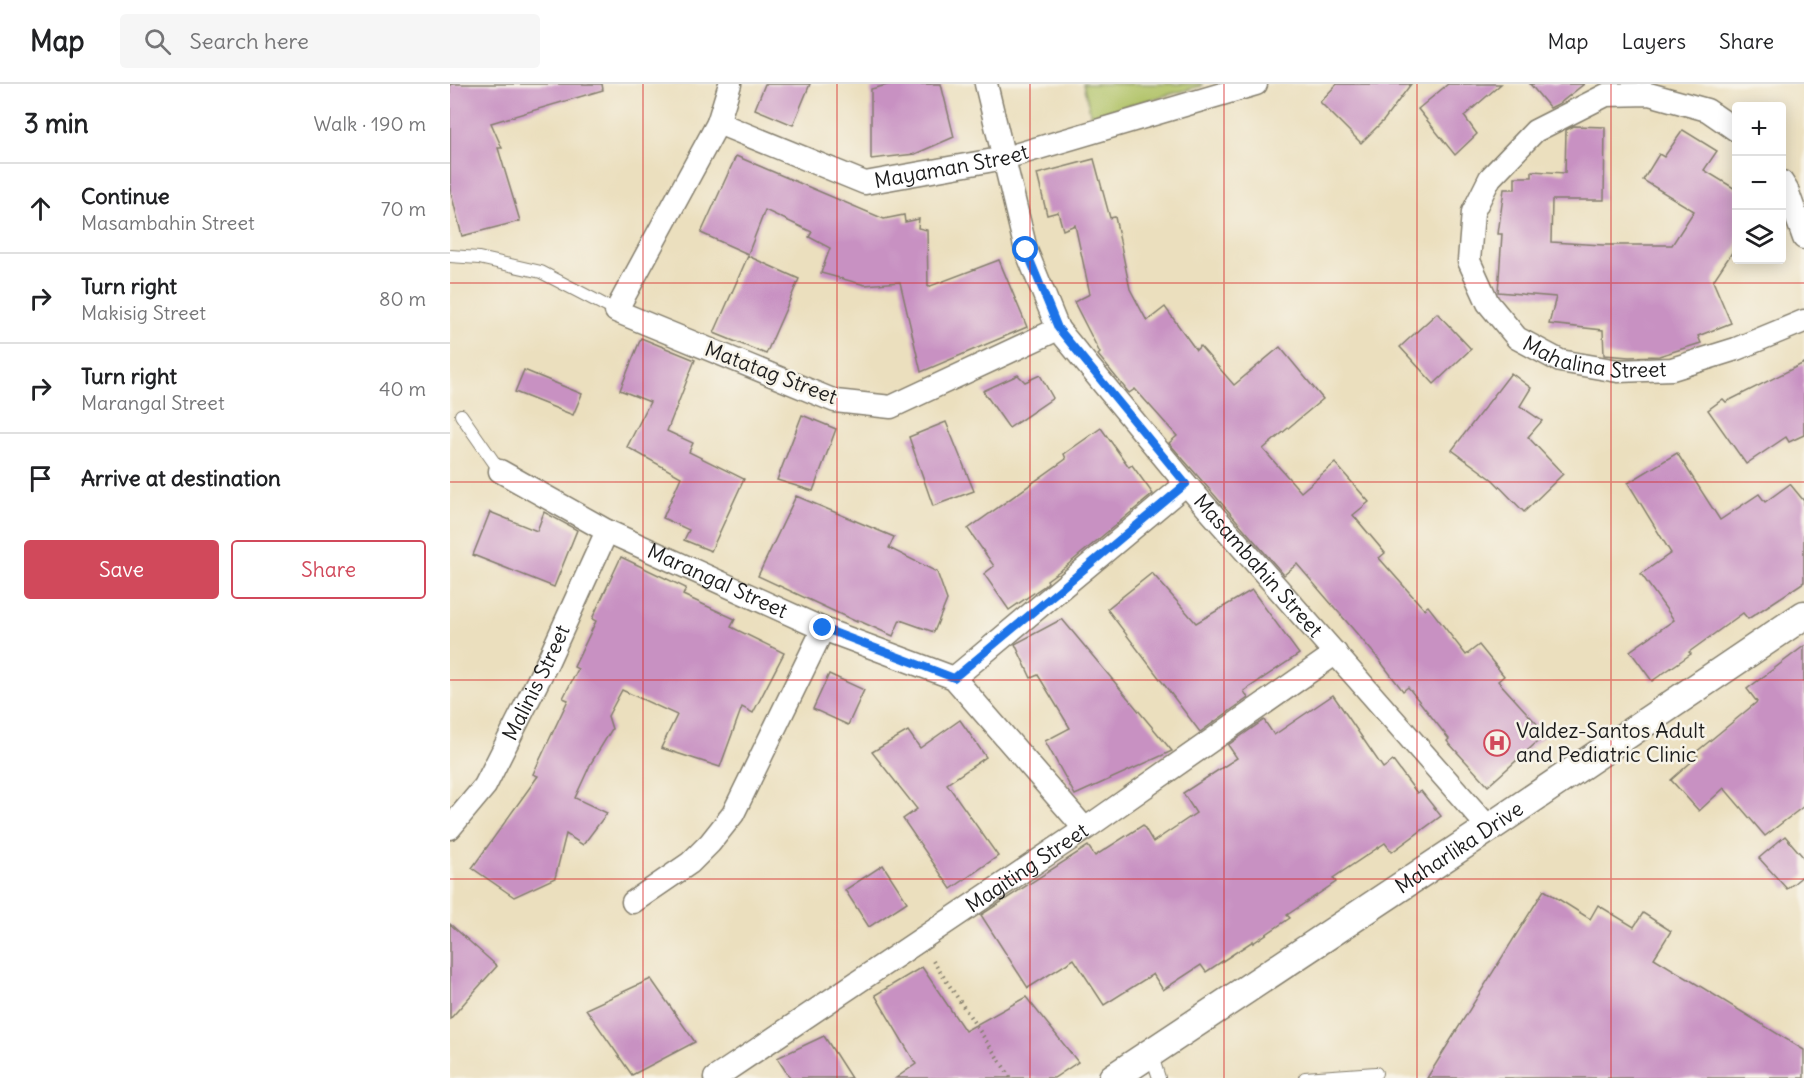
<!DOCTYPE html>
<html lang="en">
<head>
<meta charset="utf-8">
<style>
	body { margin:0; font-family:Delius,sans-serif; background:#f6f6f6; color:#202124 }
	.controls { position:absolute; right:18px; top:18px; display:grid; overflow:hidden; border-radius:6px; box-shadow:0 3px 15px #0003 }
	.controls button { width:54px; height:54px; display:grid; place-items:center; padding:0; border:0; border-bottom:2px solid #e0e0e0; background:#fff; color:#202124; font:30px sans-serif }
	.stop { position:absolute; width:18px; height:18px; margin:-14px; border:4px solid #1a73e8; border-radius:50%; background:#fff }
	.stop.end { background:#1a73e8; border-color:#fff; box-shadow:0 2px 6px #0008 }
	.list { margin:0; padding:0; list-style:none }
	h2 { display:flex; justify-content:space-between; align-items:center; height:78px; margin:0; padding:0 24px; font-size:26px }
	h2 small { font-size:20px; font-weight:400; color:#757577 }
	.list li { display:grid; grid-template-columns:39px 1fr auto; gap:18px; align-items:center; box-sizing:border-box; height:90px; padding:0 24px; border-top:2px solid #e0e0e0 }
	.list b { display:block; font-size:22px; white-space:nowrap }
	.list p { margin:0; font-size:20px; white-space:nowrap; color:#757577 }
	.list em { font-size:20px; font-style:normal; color:#757577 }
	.actions { display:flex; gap:12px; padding:18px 24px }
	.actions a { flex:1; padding:14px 0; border:2px solid #d1495b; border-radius:6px; text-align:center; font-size:21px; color:#d1495b }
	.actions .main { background:#d1495b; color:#fff }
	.icon { flex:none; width:33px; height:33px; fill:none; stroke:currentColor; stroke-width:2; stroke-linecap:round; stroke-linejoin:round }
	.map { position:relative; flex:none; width:1354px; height:994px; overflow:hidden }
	header { display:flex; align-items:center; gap:36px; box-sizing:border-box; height:84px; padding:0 30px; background:#fff; border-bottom:2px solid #e0e0e0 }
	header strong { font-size:28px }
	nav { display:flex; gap:33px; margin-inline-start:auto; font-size:21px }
	.search { width:420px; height:54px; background:#f6f6f6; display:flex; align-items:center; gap:15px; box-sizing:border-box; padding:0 21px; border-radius:6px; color:#757577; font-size:22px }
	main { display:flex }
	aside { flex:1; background:#fff }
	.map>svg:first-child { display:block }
</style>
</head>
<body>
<header>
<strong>Map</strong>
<div class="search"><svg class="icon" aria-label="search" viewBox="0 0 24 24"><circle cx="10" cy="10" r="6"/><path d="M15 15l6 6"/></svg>Search here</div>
<nav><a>Map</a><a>Layers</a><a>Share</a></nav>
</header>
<main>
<aside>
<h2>3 min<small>Walk · 190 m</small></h2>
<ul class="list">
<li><svg class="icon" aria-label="ahead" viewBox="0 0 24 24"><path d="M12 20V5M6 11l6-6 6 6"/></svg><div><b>Continue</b><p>Masambahin Street</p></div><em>70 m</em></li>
<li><svg class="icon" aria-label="right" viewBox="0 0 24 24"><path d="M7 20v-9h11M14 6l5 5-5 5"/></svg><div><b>Turn right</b><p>Makisig Street</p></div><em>80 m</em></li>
<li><svg class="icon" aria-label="right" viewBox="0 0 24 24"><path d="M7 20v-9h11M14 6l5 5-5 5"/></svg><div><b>Turn right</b><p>Marangal Street</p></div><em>40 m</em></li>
<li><svg class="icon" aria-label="arrive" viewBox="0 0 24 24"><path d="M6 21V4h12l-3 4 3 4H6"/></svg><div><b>Arrive at destination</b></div></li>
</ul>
<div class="actions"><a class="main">Save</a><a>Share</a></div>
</aside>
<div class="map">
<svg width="1354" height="994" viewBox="0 0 1354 994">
	<rect width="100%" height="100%" fill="#f7f3e8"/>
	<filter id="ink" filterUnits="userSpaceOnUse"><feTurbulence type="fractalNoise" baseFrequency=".0167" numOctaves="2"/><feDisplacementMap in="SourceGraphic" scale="12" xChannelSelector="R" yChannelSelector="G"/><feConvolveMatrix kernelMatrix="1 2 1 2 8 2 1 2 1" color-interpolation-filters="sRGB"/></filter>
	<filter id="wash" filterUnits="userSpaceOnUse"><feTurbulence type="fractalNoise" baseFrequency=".008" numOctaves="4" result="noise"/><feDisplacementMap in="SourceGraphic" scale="24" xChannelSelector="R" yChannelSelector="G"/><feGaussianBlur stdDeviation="1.35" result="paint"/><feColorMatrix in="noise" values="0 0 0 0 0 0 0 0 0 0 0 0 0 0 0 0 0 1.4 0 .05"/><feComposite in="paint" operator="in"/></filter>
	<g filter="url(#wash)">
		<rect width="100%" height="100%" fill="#ebdfbe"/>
		<path fill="#b1c367" stroke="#667042" stroke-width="1.5" d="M633,0H752V2L641,31Z"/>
		<g id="blocks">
			<g fill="#c891c2">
				<path d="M0,0H152L153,6L41,39L52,64H48L70,137L12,152L0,105Z"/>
				<path d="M315,0H360L343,41L305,25Z"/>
				<path d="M441,0H491L504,53L465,70L421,75V5Z"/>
				<path d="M887,0H961L934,36L911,59L870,18Z"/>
				<path d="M998,0H1051L1014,32L1027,50L1005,71L968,25Z"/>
				<path d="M1080,0H1134L1110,19L1100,24Z"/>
				<path d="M1124,42L1155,43L1154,116H1102L1101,158L1153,161H1222L1244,127L1193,96L1209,70L1214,73L1233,46L1267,67L1254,86L1287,106V161L1263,197L1281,239L1248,252L1251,259L1209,272L1179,273L1154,271L1153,246L1099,240L1106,213L1048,208L1052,150H1048L1054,105H1065V93H1082V87L1115,89L1116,46Z"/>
				<path d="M286,72L434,135L454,131L455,138L469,135L468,144L477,146L478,203L549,176L577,243L471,288L450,198L415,201L371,189L380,164L359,153L362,148L315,126L298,170L251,149Z"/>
				<path d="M644,75L660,134L665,133L680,205L697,237L715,223L746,266L750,262L784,301L830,263L873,315L813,365L851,408L885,379L919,418L903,431L935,469L929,474L974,525L978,522L1016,571L1029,561L1054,592L1048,597L1096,650L1038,702L997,657L999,655L958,603L953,607L927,573L847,480L834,491L719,359L727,352L685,305L679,309L648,271L650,269L624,218L640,210L625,141L613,146L608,128L597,131L587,90Z"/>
				<path d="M298,172L349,195L316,270L264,249Z"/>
				<path d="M987,229L1021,265L984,300L950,263Z"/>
				<path d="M191,254L245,276L217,347L243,359L239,368L294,395L261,467L234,456L239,446L213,434L231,393L177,363L200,318L170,306Z"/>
				<path d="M1354,279V351L1339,358L1336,353L1296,380L1258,326L1273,315L1276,318Z"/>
				<path d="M74,286L132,310L123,331L65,308Z"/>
				<path d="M1061,289L1081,304L1070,322L1092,337L1078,353L1113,390L1074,428L1043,396L1002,366Z"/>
				<path d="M568,291L575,298L590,291L603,314L559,344L533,307Z"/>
				<path d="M352,331L386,345L363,407L327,396Z"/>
				<path d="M496,338L524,407L483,422L459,353Z"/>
				<path d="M651,344L679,383L682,381L703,410L615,483L597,496L598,498L594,502L559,526L534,490L544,482L518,445L616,375L614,370Z"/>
				<path d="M1227,369L1270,436L1309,410L1315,418L1340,400L1354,417V498L1298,535L1293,529L1239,568L1241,570L1202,597L1180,567L1224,536L1191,490L1221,469L1178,399Z"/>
				<path d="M346,412L444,453L439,464L487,488L497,516L484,548L450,536L443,552L407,536V538L308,492Z"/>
				<path d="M40,428L87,447L94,428L127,446L104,503L23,471Z"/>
				<path d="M171,473L236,504L233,511L285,535L281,543L334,569L303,629L292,623L270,683L211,664L227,631L172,606L158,632L162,645L141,679L125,714L157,729L133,761L116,750L105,794L64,813L22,784L88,692L83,690L118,616L113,614L128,585L124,583L146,537L142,535Z"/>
				<path d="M702,489L746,539L802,506L849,570L794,607L798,614L750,648L657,525Z"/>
				<path d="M612,535L722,667L625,711L595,657L620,644L588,591L581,594L565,560Z"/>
				<path d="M1354,562V722L1315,752L1274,704L1249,727L1221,696L1248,672L1245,669L1307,618L1297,605Z"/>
				<path d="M379,590L414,606L398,641L363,625Z"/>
				<path d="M883,611L933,684L943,677L967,709L971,707L991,732L942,768L935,759L883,794L886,798L837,831L840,834L803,859V857L756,888L751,881L713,906L703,890L654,921L624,875L578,904L531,831L638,762L645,772L693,741L703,758L746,729L733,709L787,674L778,661L814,636L824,651Z"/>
				<path d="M510,636L536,673L497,700L548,772L501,805L453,735L467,725L422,668L458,647L470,664Z"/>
				<path d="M1335,752L1354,774V791L1337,805L1309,774Z"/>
				<path d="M433,781L457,818L419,843L395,806Z"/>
				<path d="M1094,806L1140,835L1148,821L1184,843L1193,829L1221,847L1204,874L1354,966V994H977Z"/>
				<path d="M0,840L47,882L0,935Z"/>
				<path d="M472,883L515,947L576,913L628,978L604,994H446L466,980L425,911Z"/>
				<path d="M201,895L245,958L182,991L136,925Z"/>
				<path d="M374,952L401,994H340L327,974Z"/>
			</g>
		</g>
	</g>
	<g filter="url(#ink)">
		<use href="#blocks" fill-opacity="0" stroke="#847e6d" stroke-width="1.5"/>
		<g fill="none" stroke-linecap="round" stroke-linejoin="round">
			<g stroke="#847e6d" stroke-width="14">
				<g id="service">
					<path d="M0,172L29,174L91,188L166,227"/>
					<path d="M11,331L50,387"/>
					<path d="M701,969L709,994"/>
					<path d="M855,994L926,989"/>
				</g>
			</g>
			<g stroke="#847e6d" stroke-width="25">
				<g id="minor">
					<path id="s1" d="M536,0L576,166L608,245L736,400L1039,744"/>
					<path d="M268,39L280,0"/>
					<path id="s2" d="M1286,46L1257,26L1199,10L1156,11L1085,47L1040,94L1023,128L1019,177L1038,219L1067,254L1110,277L1168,287L1222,285L1286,265L1354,237"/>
					<path d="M1332,98L1337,106L1354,154"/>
					<path id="s3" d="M608,245L441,323L385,317L166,227L268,39L415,99L555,74L806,0"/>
					<path id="s4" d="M50,387L157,447L373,545L504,594L635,745"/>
					<path d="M504,594L736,400"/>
					<path id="s5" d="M0,744L35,702L98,577L157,447"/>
					<path d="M183,818L240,779L260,759L283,730L373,545"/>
					<path id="s6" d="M265,994L635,745L886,569"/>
				</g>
			</g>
			<g stroke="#847e6d" stroke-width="31">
				<g id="tertiary">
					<path id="s7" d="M663,994L1039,744L1354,531"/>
				</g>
			</g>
			<path stroke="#847e6d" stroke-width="4" stroke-dasharray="1.5 4.5" stroke-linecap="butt" d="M483,877L561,994"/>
			<use href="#service" stroke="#fff" stroke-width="12"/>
			<use href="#minor" stroke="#fff" stroke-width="22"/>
			<use href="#tertiary" stroke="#fff" stroke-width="28"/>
		</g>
	</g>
	<g fill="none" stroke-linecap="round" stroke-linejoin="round" filter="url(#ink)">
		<path stroke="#1a73e8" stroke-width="8" d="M373,544L504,594L736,400L608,244L576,166"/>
	</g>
	<path fill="none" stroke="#d62828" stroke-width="1.5" stroke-opacity="0.55" d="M193,0V994M387,0V994M580,0V994M774,0V994M967,0V994M1161,0V994M0,199H1354M0,398H1354M0,596H1354M0,795H1354"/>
	<defs>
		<g id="hospital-ring" transform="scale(1.35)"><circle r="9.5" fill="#f7f3e8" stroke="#d1495b" stroke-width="1.5"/><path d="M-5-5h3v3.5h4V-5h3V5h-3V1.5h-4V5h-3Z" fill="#d1495b"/></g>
	</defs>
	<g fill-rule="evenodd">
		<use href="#hospital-ring" x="1047" y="659"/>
	</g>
	<g text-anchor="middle" stroke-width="5" stroke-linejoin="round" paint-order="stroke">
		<g font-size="21" fill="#1c1c1c" stroke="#f7f3e8">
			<text dy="7" stroke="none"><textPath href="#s3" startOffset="938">Mayaman Street</textPath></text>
			<text dy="7" stroke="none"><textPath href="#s2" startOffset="544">Mahalina Street</textPath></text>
			<text transform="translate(321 289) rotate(21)" y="7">Matatag Street</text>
			<text dy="7" stroke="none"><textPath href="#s1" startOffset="566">Masambahin Street</textPath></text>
			<text dy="7" stroke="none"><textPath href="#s4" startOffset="244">Marangal Street</textPath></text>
			<text dy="7" stroke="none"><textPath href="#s5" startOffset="170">Malinis Street</textPath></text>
			<text dy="7" stroke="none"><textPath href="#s7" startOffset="416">Maharlika Drive</textPath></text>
			<text dy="7" stroke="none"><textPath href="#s6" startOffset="376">Magiting Street</textPath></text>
		</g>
		<g font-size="21" fill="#1c1c1c" stroke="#f7f3e8" text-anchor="start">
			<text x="1066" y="654">Valdez-Santos Adult<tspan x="1066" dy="24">and Pediatric Clinic</tspan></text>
		</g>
	</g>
</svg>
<div class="controls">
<button>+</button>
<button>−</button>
<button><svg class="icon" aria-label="layers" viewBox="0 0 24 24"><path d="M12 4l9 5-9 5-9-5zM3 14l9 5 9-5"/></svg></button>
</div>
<div class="stop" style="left:576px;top:166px"></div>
<div class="stop end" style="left:373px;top:544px"></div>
</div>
</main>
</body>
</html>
